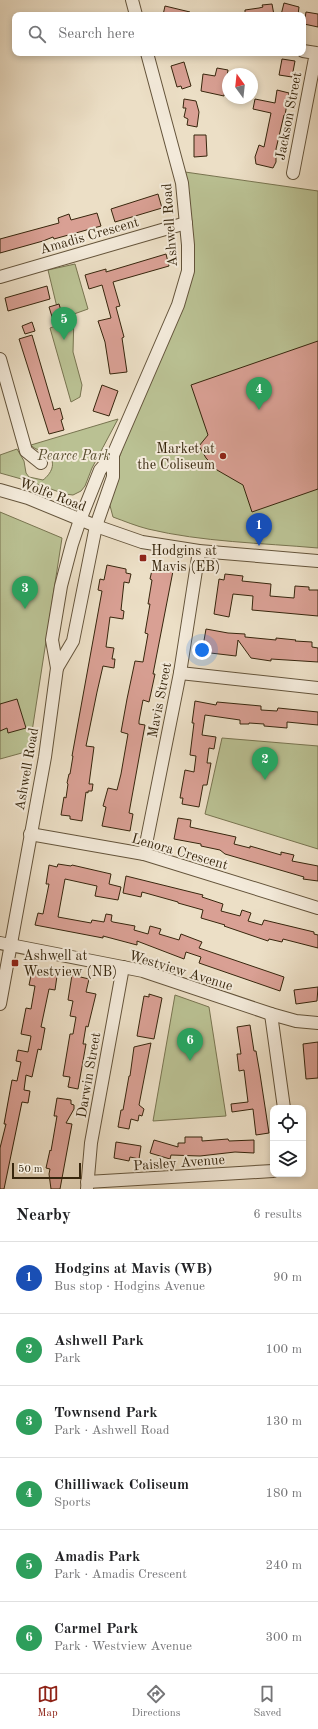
<!DOCTYPE html>
<html lang="en">
<head>
<meta charset="utf-8">
<style>
	body { margin:0; font-family:"Old Standard TT",serif; background:#f6f6f6; color:#202124 }
	.controls { position:absolute; right:12px; bottom:12px; display:grid; overflow:hidden; border-radius:8px; box-shadow:0 2px 6px #0003 }
	.controls button { width:36px; height:36px; display:grid; place-items:center; padding:0; border:0; border-bottom:1px solid #e0e0e0; background:#fff; color:#202124; font:20px sans-serif }
	.compass { position:absolute; left:222px; top:68px; width:36px; height:36px; border-radius:50%; background:#fff; box-shadow:0 2px 6px #0003; rotate:345deg }
	.scale { position:absolute; left:12px; bottom:10px; width:69px; box-sizing:border-box; padding-left:4px; border:2px solid #37260d; border-top:0; font-size:11px; line-height:14px; white-space:nowrap; color:#37260d; -webkit-text-stroke:3px #f3eada; paint-order:stroke }
	.you { position:absolute; left:202px; top:650px; width:14px; height:14px; margin:-10px; border:3px solid #fff; border-radius:50%; background:#1a73e8; box-shadow:0 0 0 6px #1a73e833 }
	.badge { display:grid; place-items:center; width:26px; height:26px; border-radius:50%; background:#8f2418; color:#fff; font-size:13px; font-weight:700 }
	.pin { position:absolute; translate:-50% -33px; filter:drop-shadow(0 1px 2px #0008) }
	.pin::after { content:''; position:absolute; top:21px; width:14px; height:12px; background:inherit; clip-path:polygon(0 0,100% 0,50% 100%) }
	.list { margin:0; padding:0; list-style:none }
	h2 { display:flex; justify-content:space-between; align-items:center; height:52px; margin:0; padding:0 16px; font-size:17px }
	h2 small { font-size:13px; font-weight:400; color:#757577 }
	.list li { display:grid; grid-template-columns:26px 1fr auto; gap:12px; align-items:center; box-sizing:border-box; height:72px; padding:0 16px; border-top:1px solid #e0e0e0 }
	.list b { display:block; font-size:15px; white-space:nowrap }
	.list p { margin:0; font-size:13px; white-space:nowrap; color:#757577 }
	.list em { font-size:13px; font-style:normal; color:#757577 }
	.icon { flex:none; width:22px; height:22px; fill:none; stroke:currentColor; stroke-width:2; stroke-linecap:round; stroke-linejoin:round }
	.map { position:relative; flex:none; width:318px; height:1189px; overflow:hidden }
	.search { position:absolute; background:#fff; box-shadow:0 2px 6px #0003; left:12px; right:12px; top:12px; height:44px; display:flex; align-items:center; gap:10px; box-sizing:border-box; padding:0 14px; border-radius:8px; color:#757577; font-size:15px }
	.sheet { height:484px; background:#fff }
	nav { display:flex; justify-content:space-around; align-items:center; box-sizing:border-box; height:56px; border-top:1px solid #e0e0e0; background:#fff; font-size:11px; color:#757577 }
	nav a { display:grid; justify-items:center; gap:2px }
	nav .on { color:#8f2418 }
	.map>svg:first-child { display:block }
</style>
</head>
<body>
<div class="map">
<svg width="318" height="1189" viewBox="0 0 318 1189">
	<rect width="100%" height="100%" fill="#ecdfc6"/>
	<filter id="stains"><feTurbulence type="fractalNoise" baseFrequency=".005" numOctaves="4"/><feColorMatrix values="0 0 0 0 .2 0 0 0 0 .09 0 0 0 0 .02 0 0 0 .5 -.17"/></filter>
	<radialGradient id="worn" r=".72"><stop offset=".6" stop-color="#630" stop-opacity="0"/><stop offset="1" stop-color="#630" stop-opacity=".3"/></radialGradient>
	<g fill="#bac193" stroke="#787450">
		<path d="M185,172L318,191V548C262,543 202,542 148,529C136,526 124,521 113,517L108,498L117,464L137,407L183,301Z"/>
		<path d="M75,264L88,309L74,314L73,352L82,385L80,397L71,402L50,328L61,324L48,270Z"/>
		<path d="M118,419L92,468L85,486L81,491L73,495L65,494L25,480L0,473V455L17,449L24,461L26,473L29,477L43,480C51,474 57,463 48,455C43,450 36,451 31,445Z"/>
		<path d="M0,512L62,538L29,751L0,759Z"/>
		<path d="M222,738L318,746V849L205,814Z"/>
		<path d="M175,995L209,1007L226,1116L153,1121Z"/>
	</g>
	<g fill="#d9a094" stroke="#37260d">
		<path d="M284,3L299,7L298,15H281Z"/>
		<path d="M272,4L274,15H245V10L259,8L263,7L262,5Z"/>
		<path d="M165,6L190,12V15H163Z"/>
		<path d="M306,12L318,14V27L304,24Z"/>
		<path d="M282,59L295,61L292,77L279,75Z"/>
		<path d="M184,62L191,86L182,89L181,86L177,87L171,66Z"/>
		<path d="M217,68L228,70L224,96L201,91L203,74L215,76Z"/>
		<path d="M277,90L289,93L285,115H284L276,149V162L273,168L256,164L255,157L259,145L264,147L271,113L253,109L255,99L275,103Z"/>
		<path d="M184,99L196,101L199,112L197,127L187,125L188,119L184,117L186,108H183Z"/>
		<path d="M194,135H206L207,156L194,157Z"/>
		<path d="M158,194L162,208L115,222L111,209Z"/>
		<path d="M97,213L101,226L54,239L53,237L43,241L0,253V239L59,223L58,218L69,214L71,220Z"/>
		<path d="M166,254L169,266L113,282L120,306L116,307L124,337L122,338L127,372L110,374L105,342L98,321L111,318L102,285L89,289L85,275L106,269V272Z"/>
		<path d="M47,286L50,299L8,311L5,298Z"/>
		<path d="M59,304L63,317L53,320L49,307Z"/>
		<path d="M32,322L35,331L25,334L22,326Z"/>
		<path d="M32,335L54,410L60,408L63,419L61,420L64,430L49,434L19,339Z"/>
		<path d="M318,341V489L252,512L243,485L217,470L206,458L199,446L208,435L191,385Z"/>
		<path d="M102,385L118,391L109,416L93,411Z"/>
		<path d="M107,565L126,569V573L131,574L129,583L124,582L121,610L124,611L123,619L110,617L106,647L114,648L112,659H115L114,668L103,666L97,692L86,746L94,747L89,784H93L92,791H88V793L86,792L82,821L70,819V816L61,815L64,797L66,798L68,784L67,783L69,774H70L73,756H72L102,591L98,590L100,579L104,580Z"/>
		<path d="M156,568L173,571L153,674H155L149,702L143,700L139,721V724L145,725L129,813L133,814L130,831L102,826L106,807L103,806L108,788L117,790L121,774L128,734L121,732L127,699L135,661L143,662L148,634L145,633L150,604H148L152,580L150,579L152,570L156,571Z"/>
		<path d="M225,574L243,576L242,581L271,584L270,596L294,598L295,586L309,587V590H318V616L252,610L253,596L233,594L229,617L214,614L219,579L224,580Z"/>
		<path d="M206,629L228,633L245,634V637L276,640V638L296,640L295,641L312,642V647L318,648V662L271,659V661L251,658L238,640L236,656L202,652Z"/>
		<path d="M17,699L26,728L8,733L7,728L0,731V704Z"/>
		<path d="M195,701L216,705L217,702L261,706V710L277,711L278,708L318,712V725L287,722V728L264,726V724L249,723V724H240V720L205,715L202,735L216,737L214,749L209,748L207,763H211L207,785H203L199,807L182,804L183,798H180L185,770L194,772L196,756L190,755L194,723H192Z"/>
		<path d="M178,818L191,820L190,827L236,837L234,844L250,848V846L281,855V852L294,855L292,861L318,866V881L303,879L304,877L225,854L220,850L201,846V844L174,839Z"/>
		<path d="M58,864L71,866L72,865L111,874L109,884L121,887L118,900L95,896L97,886L65,879L58,917L91,923L92,920L104,922L106,914L112,915L111,921L113,922L135,926L134,930L148,934L150,926L161,929L159,934L179,940L181,934L202,942L199,948L284,977L280,991L199,963L201,957L186,952L184,959L137,941V945L103,936V938L35,925L38,913L43,914L49,884H46L49,865L57,867Z"/>
		<path d="M126,876L203,895L202,897L223,904L221,911L240,916L242,910L251,913L248,921L262,925L264,920L314,932V934L318,935V948L283,939L282,942L269,939L268,941L224,926L225,925L201,918L203,910L178,903V902L142,892L141,897L123,893Z"/>
		<path d="M32,971L57,976L55,990L49,989L41,1027L45,1028L41,1050L38,1049L32,1077L26,1075L24,1090L30,1091L28,1103L22,1102L4,1189H0V1148L6,1124H4L12,1080L17,1081L21,1062L16,1061L18,1050L28,1052L31,1036L21,1034L26,1008L31,1009L35,986L29,985Z"/>
		<path d="M72,975L89,979L86,992L96,994L88,1027L86,1026L83,1044H86L78,1089L68,1087L70,1077L63,1076L70,1034H73L76,1017L70,1016L73,1001L68,1000Z"/>
		<path d="M318,987L317,1001L296,1004L294,990Z"/>
		<path d="M149,994L162,998L154,1039L137,1036L144,996L149,997Z"/>
		<path d="M250,1025L254,1051H256L260,1074L269,1133L256,1135L253,1109L232,1112L231,1104L248,1102L244,1070L239,1071L237,1054H241L237,1027Z"/>
		<path d="M318,1042V1078L306,1079L303,1044Z"/>
		<path d="M151,1043L139,1105L144,1109L142,1116L139,1115L138,1121L131,1119L129,1129L118,1127L121,1110H123L129,1076H130L134,1047Z"/>
		<path d="M57,1098L71,1100V1104L74,1105V1109L66,1123L72,1124L60,1189H51L49,1174L50,1169L46,1168L50,1150L51,1151L57,1116H54Z"/>
		<path d="M185,1137H202V1141L228,1139L229,1141L254,1140V1153L235,1152L200,1156L171,1155L170,1159L150,1153L154,1140L178,1147V1143H185Z"/>
		<path d="M116,1142L141,1146L139,1159L130,1157L129,1161L114,1158Z"/>
	</g>
	<g fill="none" stroke-linecap="round" stroke-linejoin="round">
		<g stroke="#64543b" stroke-width="14">
			<g id="minor">
				<path d="M132,0L136,15"/>
				<path d="M293,173L316,53L303,51"/>
				<path d="M0,277L186,223"/>
				<path d="M0,359L26,451L41,463"/>
				<path d="M0,490L28,498L96,526L142,542L199,551L318,561"/>
				<path d="M57,668L73,641L96,526L113,477V455"/>
				<path d="M180,673L318,688"/>
				<path d="M30,834L144,854L318,908"/>
				<path d="M144,854L180,673L199,551"/>
				<path d="M0,943L143,971L271,1014L296,1021L318,1023"/>
				<path d="M0,1004L45,757L57,668L52,640L61,586L72,544L80,520L100,470L113,455L178,305L188,271V245L182,183L147,53"/>
				<path d="M271,1014L284,1108"/>
				<path d="M87,1182L273,1171"/>
				<path d="M87,1189L91,1143L123,967"/>
			</g>
		</g>
		<use href="#minor" stroke="#f3eada" stroke-width="12"/>
	</g>
	<g fill="#8f2418" stroke="#f3eada" stroke-width="1.5">
		<circle cx="223" cy="456" r="4"/>
		<rect x="139" y="554" width="8" height="8" rx="2"/>
		<rect x="11" y="959" width="8" height="8" rx="2"/>
	</g>
	<g text-anchor="middle" stroke-width="4" stroke-linejoin="round" paint-order="stroke">
		<g font-size="14" fill="#37260d" stroke="#f3eada">
			<text transform="translate(288 116) rotate(-79)" y="5">Jackson Street</text>
			<text transform="translate(169 225) rotate(-94)" y="5">Ashwell Road</text>
			<text transform="translate(89 235) rotate(-16)" y="5">Amadis Crescent</text>
			<text transform="translate(53 494) rotate(21)" y="5">Wolfe Road</text>
			<text transform="translate(159 700) rotate(-79)" y="5">Mavis Street</text>
			<text transform="translate(26 769) rotate(-80)" y="5">Ashwell Road</text>
			<text transform="translate(180 851) rotate(16)" y="5">Lenora Crescent</text>
			<text transform="translate(181 970) rotate(17)" y="5">Westview Avenue</text>
			<text transform="translate(88 1075) rotate(-80)" y="5">Darwin Street</text>
			<text transform="translate(179 1162) rotate(-4)" y="5">Paisley Avenue</text>
		</g>
		<g font-size="14" fill="#37260d" stroke="#f3eada" text-anchor="start">
			<text x="215" y="453" text-anchor="end">Market at<tspan x="215" dy="16">the Coliseum</tspan></text>
			<text x="151" y="555">Hodgins at<tspan x="151" dy="16">Mavis (EB)</tspan></text>
			<text x="23" y="960">Ashwell at<tspan x="23" dy="16">Westview (NB)</tspan></text>
		</g>
		<g font-size="14" font-style="italic" fill="#584d2e" stroke="#f3eada">
			<text x="74" y="460">Pearce Park</text>
		</g>
	</g>
	<rect width="100%" height="100%" filter="url(#stains)"/>
	<rect width="100%" height="100%" fill="url(#worn)"/>
</svg>
<div class="controls">
<button><svg class="icon" aria-label="locate" viewBox="0 0 24 24"><circle cx="12" cy="12" r="6"/><path d="M12 2v4M12 18v4M2 12h4M18 12h4"/></svg></button>
<button><svg class="icon" aria-label="layers" viewBox="0 0 24 24"><path d="M12 4l9 5-9 5-9-5zM3 14l9 5 9-5"/></svg></button>
</div>
<svg class="compass" viewBox="-18 -18 36 36"><path d="M0-13l5 13h-10z" fill="#e53935"/><path d="M0 13l5-13h-10z" fill="#757577"/></svg>
<div class="scale">50 m</div>
<div class="you"></div>
<div class="pin badge" style="left:259px;top:546px;background:#1a4fb4">1</div>
<div class="pin badge" style="left:265px;top:780px;background:#2e9e5b">2</div>
<div class="pin badge" style="left:25px;top:609px;background:#2e9e5b">3</div>
<div class="pin badge" style="left:259px;top:410px;background:#2e9e5b">4</div>
<div class="pin badge" style="left:64px;top:340px;background:#2e9e5b">5</div>
<div class="pin badge" style="left:190px;top:1061px;background:#2e9e5b">6</div>
<div class="search"><svg class="icon" aria-label="search" viewBox="0 0 24 24"><circle cx="10" cy="10" r="6"/><path d="M15 15l6 6"/></svg>Search here</div>
</div>
<section class="sheet">
<h2>Nearby<small>6 results</small></h2>
<ul class="list">
<li><span class="badge" style="background:#1a4fb4">1</span><div><b>Hodgins at Mavis (WB)</b><p>Bus stop · Hodgins Avenue</p></div><em>90 m</em></li>
<li><span class="badge" style="background:#2e9e5b">2</span><div><b>Ashwell Park</b><p>Park</p></div><em>100 m</em></li>
<li><span class="badge" style="background:#2e9e5b">3</span><div><b>Townsend Park</b><p>Park · Ashwell Road</p></div><em>130 m</em></li>
<li><span class="badge" style="background:#2e9e5b">4</span><div><b>Chilliwack Coliseum</b><p>Sports</p></div><em>180 m</em></li>
<li><span class="badge" style="background:#2e9e5b">5</span><div><b>Amadis Park</b><p>Park · Amadis Crescent</p></div><em>240 m</em></li>
<li><span class="badge" style="background:#2e9e5b">6</span><div><b>Carmel Park</b><p>Park · Westview Avenue</p></div><em>300 m</em></li>
</ul>
</section>
<nav>
<a class="on"><svg class="icon" aria-label="map" viewBox="0 0 24 24"><path d="M3 6l6-2 6 2 6-2v14l-6 2-6-2-6 2zM9 4v14M15 6v14"/></svg>Map</a>
<a><svg class="icon" aria-label="directions" viewBox="0 0 24 24"><path d="M12 3l9 9-9 9-9-9zM9 14v-3h6M13 9l2 2-2 2"/></svg>Directions</a>
<a><svg class="icon" aria-label="saved" viewBox="0 0 24 24"><path d="M7 4h10v16l-5-4-5 4z"/></svg>Saved</a>
</nav>
</body>
</html>
